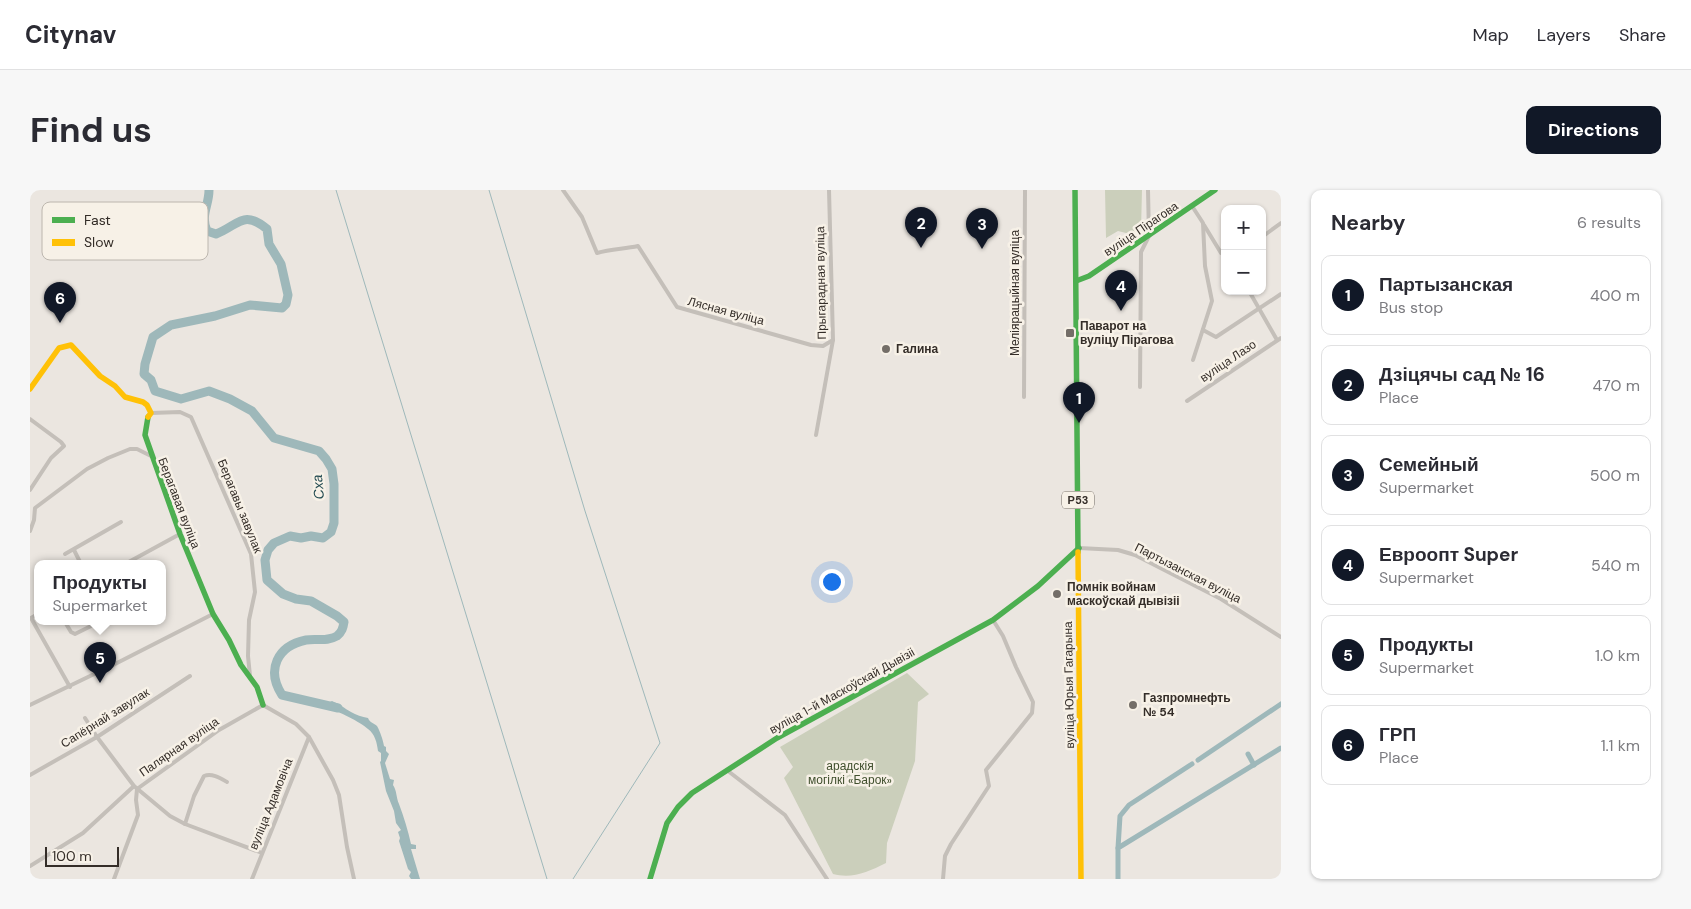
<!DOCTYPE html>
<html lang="en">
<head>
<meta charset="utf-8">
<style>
	body { margin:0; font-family:"DM Sans",sans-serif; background:#f7f7f7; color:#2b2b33 }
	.controls { position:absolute; right:15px; top:15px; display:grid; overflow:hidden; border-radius:10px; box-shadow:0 1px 4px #0004 }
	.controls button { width:45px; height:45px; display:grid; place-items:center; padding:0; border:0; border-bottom:1px solid #e1e1e2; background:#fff; color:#2b2b33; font:25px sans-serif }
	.scale { position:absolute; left:15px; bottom:12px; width:74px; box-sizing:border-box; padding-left:5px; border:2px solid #342d28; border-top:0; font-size:14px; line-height:18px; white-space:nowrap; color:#342d28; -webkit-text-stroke:4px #f7f1e7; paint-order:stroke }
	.you { position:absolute; left:801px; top:391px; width:18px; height:18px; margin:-12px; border:4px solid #fff; border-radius:50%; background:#1a73e8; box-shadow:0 0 0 8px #1a73e833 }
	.badge { display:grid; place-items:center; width:32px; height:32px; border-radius:50%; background:#111827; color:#fff; font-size:16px; font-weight:700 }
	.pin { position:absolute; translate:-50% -41px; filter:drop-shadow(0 1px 2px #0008) }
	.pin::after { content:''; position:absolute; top:26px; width:18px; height:15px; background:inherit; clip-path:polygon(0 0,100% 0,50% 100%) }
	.popup { position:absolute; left:4px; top:370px; width:132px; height:65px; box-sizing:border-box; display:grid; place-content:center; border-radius:10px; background:#fff; filter:drop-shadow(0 1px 4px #0005); font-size:16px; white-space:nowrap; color:#7c7c81 }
	.popup b { font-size:19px; color:#2b2b33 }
	.popup::after { content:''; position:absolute; left:50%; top:100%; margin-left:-10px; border:10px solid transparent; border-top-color:#fff }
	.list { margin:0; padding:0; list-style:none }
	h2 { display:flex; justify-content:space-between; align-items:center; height:65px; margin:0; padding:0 20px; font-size:21px }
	h2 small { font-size:16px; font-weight:400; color:#7c7c81 }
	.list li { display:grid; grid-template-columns:32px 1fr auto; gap:15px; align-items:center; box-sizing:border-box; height:80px; margin:0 10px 10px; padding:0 10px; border:1px solid #e1e1e2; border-radius:10px }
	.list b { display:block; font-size:19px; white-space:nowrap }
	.list p { margin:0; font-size:16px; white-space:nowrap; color:#7c7c81 }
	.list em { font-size:16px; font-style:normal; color:#7c7c81 }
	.map { position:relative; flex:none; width:1251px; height:689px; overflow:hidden; border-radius:10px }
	header { display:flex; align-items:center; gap:30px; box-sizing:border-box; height:70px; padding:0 25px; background:#fff; border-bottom:1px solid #e1e1e2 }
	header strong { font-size:24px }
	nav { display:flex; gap:28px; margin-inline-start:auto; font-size:18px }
	.intro { display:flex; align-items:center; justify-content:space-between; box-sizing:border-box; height:120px; padding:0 30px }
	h1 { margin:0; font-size:35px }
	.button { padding:12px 22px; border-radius:10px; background:#111827; color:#fff; font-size:18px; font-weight:700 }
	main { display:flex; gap:30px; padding:0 30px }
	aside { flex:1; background:#fff; border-radius:10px; box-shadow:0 1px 4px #0004 }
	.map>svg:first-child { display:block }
</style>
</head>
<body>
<header>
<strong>Citynav</strong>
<nav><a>Map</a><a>Layers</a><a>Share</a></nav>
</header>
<div class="intro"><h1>Find us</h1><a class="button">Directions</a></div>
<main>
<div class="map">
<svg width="1251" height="689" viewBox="0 0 1251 689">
	<rect width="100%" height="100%" fill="#ebe6e0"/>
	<g fill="#cbcfbb">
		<path d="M1075,0H1112L1111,40L1096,43L1088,41L1076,48Z"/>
		<path d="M877,483L899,504L888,512L885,571L857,653L856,673C838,682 822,689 803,684L754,588L763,577L750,557Z"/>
	</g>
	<path fill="#9eb8ba" d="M302,511C311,515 314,518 321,522C326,525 332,527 338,528C340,533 344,533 347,536C350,541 353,550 354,556L356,557V561L359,564L355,573L360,589L364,590L363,595C367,601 366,607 369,614C374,627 378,641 381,654L386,655V659H381L390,689H381L379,686L381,682L378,679L369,651L370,648L368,642L371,640L366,633L364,621L356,601L350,572L351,571V563L348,561C347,553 345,544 338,539C331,532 307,521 298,518V513Z"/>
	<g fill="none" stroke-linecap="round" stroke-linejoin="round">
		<g stroke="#9eb8ba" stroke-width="1">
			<path d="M306,0L517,689"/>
			<path d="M459,0L555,321L630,553L543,689"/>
		</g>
		<g stroke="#9eb8ba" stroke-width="5">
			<path d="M1218,564L1224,575"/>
			<path d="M1168,570L1251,514"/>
			<path d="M1088,658L1090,626L1099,615L1162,574"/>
			<path d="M1088,689V658L1251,558"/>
		</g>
		<path stroke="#9eb8ba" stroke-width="9" d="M179,0C179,16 170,25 177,41L186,44C209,35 213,19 237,39L239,54L251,74L258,105L256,114L252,118L220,115L185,126L141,135L123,147L115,174L114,184L121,190L125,201L151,209L179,201L200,209L222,221L244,248L289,261L296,269L302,279L304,294V333L301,342L293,348L281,346L271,348L260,346L244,353L238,360L235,370L237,390L253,404L266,409L281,411L307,426L314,432C313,438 312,442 307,446C297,452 286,448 276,450C247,456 236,480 252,505L308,518"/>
		<g stroke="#c4bfb9" stroke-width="4">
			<path d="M533,0L552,27L567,63C581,59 594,59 608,56L647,117L781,155L793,156L803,150"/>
			<path d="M1162,16L1173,33L1175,76L1182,111L1163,170"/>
			<path d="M1174,35L1191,63L1195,65"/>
			<path d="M1232,47L1251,33"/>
			<path d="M1219,101L1247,150"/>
			<path d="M1173,140L1186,147L1251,104"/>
			<path d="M1110,197L1111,62L1119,46L1118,0"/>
			<path d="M994,207L995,0"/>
			<path d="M1157,211L1251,148"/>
			<path d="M121,223L150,222L161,227L221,364L225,402L219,430L218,466L220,486"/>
			<path d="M0,229L31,252L34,256L21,268L0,300"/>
			<path d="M786,245L803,150L799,0"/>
			<path d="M0,341L4,330L5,318L57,279L78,268L100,259H107L121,266"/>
			<path d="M1049,358L1088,360L1105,365L1191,409L1251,447"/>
			<path d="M44,360L51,374"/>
			<path d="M35,364L91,332"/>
			<path d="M95,374L150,344"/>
			<path d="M8,424L1,428L40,497"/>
			<path d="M35,432L41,442L45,444L69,432"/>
			<path d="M0,515L85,474L183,424"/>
			<path d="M55,528L67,547L104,596L140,626L155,634L232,663"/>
			<path d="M698,581L755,625L797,689"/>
			<path d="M0,585L67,547L160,486"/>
			<path d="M155,634L164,606L174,586C182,583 190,588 197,592"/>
			<path d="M0,676L53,643L104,596"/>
			<path d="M84,689L108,625L106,610L107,599L189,540L233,515L266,534L279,547L303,590L309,605L317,657L324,689"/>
			<path d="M222,689L279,547"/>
			<path d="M913,689L915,666L921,654L959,596L956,580L1002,523L1003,512L986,477L973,446L963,430"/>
		</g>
		<g stroke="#4caf50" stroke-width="5.5">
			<path d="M1045,0L1048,362"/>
			<path d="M1046,91L1059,86L1185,0"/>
			<path d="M118,227L115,245L150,344L183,424L199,450L211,475L227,497L233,515"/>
			<path d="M620,689L637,633L648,617L662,603L747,548L963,430L1008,396L1049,358"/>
		</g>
		<g stroke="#ffc107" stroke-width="5.5">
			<path d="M0,199L29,158L41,155L70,186L85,196L95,207L113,212L117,215L121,223L118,227"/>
			<path d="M1048,362L1051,689"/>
		</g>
	</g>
	<g fill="#746e68" stroke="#f7f1e7" stroke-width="2">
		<rect x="1035" y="138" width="10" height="10" rx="2.5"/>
		<circle cx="856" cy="159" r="5"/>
		<circle cx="1027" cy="404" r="5"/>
		<circle cx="1103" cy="515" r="5"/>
	</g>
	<g text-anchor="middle" stroke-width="5" stroke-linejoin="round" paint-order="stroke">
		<rect fill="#f7f1e7" stroke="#6e6861" stroke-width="1" x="1032" y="301.5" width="32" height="17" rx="4"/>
		<g font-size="11" font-weight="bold" fill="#342d28">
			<text x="1048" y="314">Р53</text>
		</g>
		<g font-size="12" fill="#342d28" stroke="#f7f1e7">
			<text transform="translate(1111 39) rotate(-34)" y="4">вуліца Пірагова</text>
			<text transform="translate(791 93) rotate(-91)" y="4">Прыгарадная вуліца</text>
			<text transform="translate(985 103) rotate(-90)" y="4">Меліярацыйная вуліца</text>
			<text transform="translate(696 121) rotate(15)" y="4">Лясная вуліца</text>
			<text transform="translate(1198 171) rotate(-34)" y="4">вуліца Лазо</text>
			<text transform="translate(149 313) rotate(69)" y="4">Берагавая вуліца</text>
			<text transform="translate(210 316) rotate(68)" y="4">Берагавы завулак</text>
			<text transform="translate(1158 383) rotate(27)" y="4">Партызанская вуліца</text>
			<text transform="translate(1039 495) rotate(-91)" y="4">вуліца Юрыя Гагарына</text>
			<text transform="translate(812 501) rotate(-29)" y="4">вуліца 1-й Маскоўскай Дывізіі</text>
			<text transform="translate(75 528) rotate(-32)" y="4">Сапёрнай завулак</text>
			<text transform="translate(149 557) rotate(-35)" y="4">Палярная вуліца</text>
			<text transform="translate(241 614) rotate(-68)" y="4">вуліца Адамовіча</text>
		</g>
		<g font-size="12" font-weight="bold" fill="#342d28" stroke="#f7f1e7" text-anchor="start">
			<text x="1050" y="140">Паварот на<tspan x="1050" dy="14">вуліцу Пірагова</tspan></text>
			<text x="866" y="163">Галина</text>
			<text x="1037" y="401">Помнік войнам<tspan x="1037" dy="14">маскоўскай дывізіі</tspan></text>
			<text x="1113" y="512">Газпромнефть<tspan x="1113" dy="14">№ 54</tspan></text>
		</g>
		<g font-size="12" fill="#41502e" stroke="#f7f1e7">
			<text x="820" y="580">арадскія<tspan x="820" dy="14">могілкі «Барок»</tspan></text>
		</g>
		<g font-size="14" font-style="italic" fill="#224a51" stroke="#f7f1e7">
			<text transform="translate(288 297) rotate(-95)" y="5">Сха</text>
		</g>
	</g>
	<rect x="12" y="12" width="166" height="58" rx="8" fill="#f7f1e7" stroke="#bcb6ae" stroke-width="1"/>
	<rect x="22" y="27" width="23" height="6" fill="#4caf50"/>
	<rect x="22" y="49" width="23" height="7" fill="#ffc107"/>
	<g font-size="14" fill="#342d28">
		<text x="54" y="35">Fast</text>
		<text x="54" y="57">Slow</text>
	</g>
</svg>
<div class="controls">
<button>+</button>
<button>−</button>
</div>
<div class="scale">100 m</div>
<div class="you"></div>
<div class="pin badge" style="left:1049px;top:233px">1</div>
<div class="pin badge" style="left:891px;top:58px">2</div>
<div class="pin badge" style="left:952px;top:59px">3</div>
<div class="pin badge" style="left:1091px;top:121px">4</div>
<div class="pin badge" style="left:70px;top:493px">5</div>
<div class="popup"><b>Продукты</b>Supermarket</div>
<div class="pin badge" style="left:30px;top:133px">6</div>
</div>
<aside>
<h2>Nearby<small>6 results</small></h2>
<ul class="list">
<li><span class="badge">1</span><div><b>Партызанская</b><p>Bus stop</p></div><em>400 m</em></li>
<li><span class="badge">2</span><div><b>Дзіцячы сад № 16</b><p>Place</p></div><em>470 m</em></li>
<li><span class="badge">3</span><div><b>Семейный</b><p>Supermarket</p></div><em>500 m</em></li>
<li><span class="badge">4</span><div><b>Евроопт Super</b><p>Supermarket</p></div><em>540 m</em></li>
<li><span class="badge">5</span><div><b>Продукты</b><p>Supermarket</p></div><em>1.0 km</em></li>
<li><span class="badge">6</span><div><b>ГРП</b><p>Place</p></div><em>1.1 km</em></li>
</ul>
</aside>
</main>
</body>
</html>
